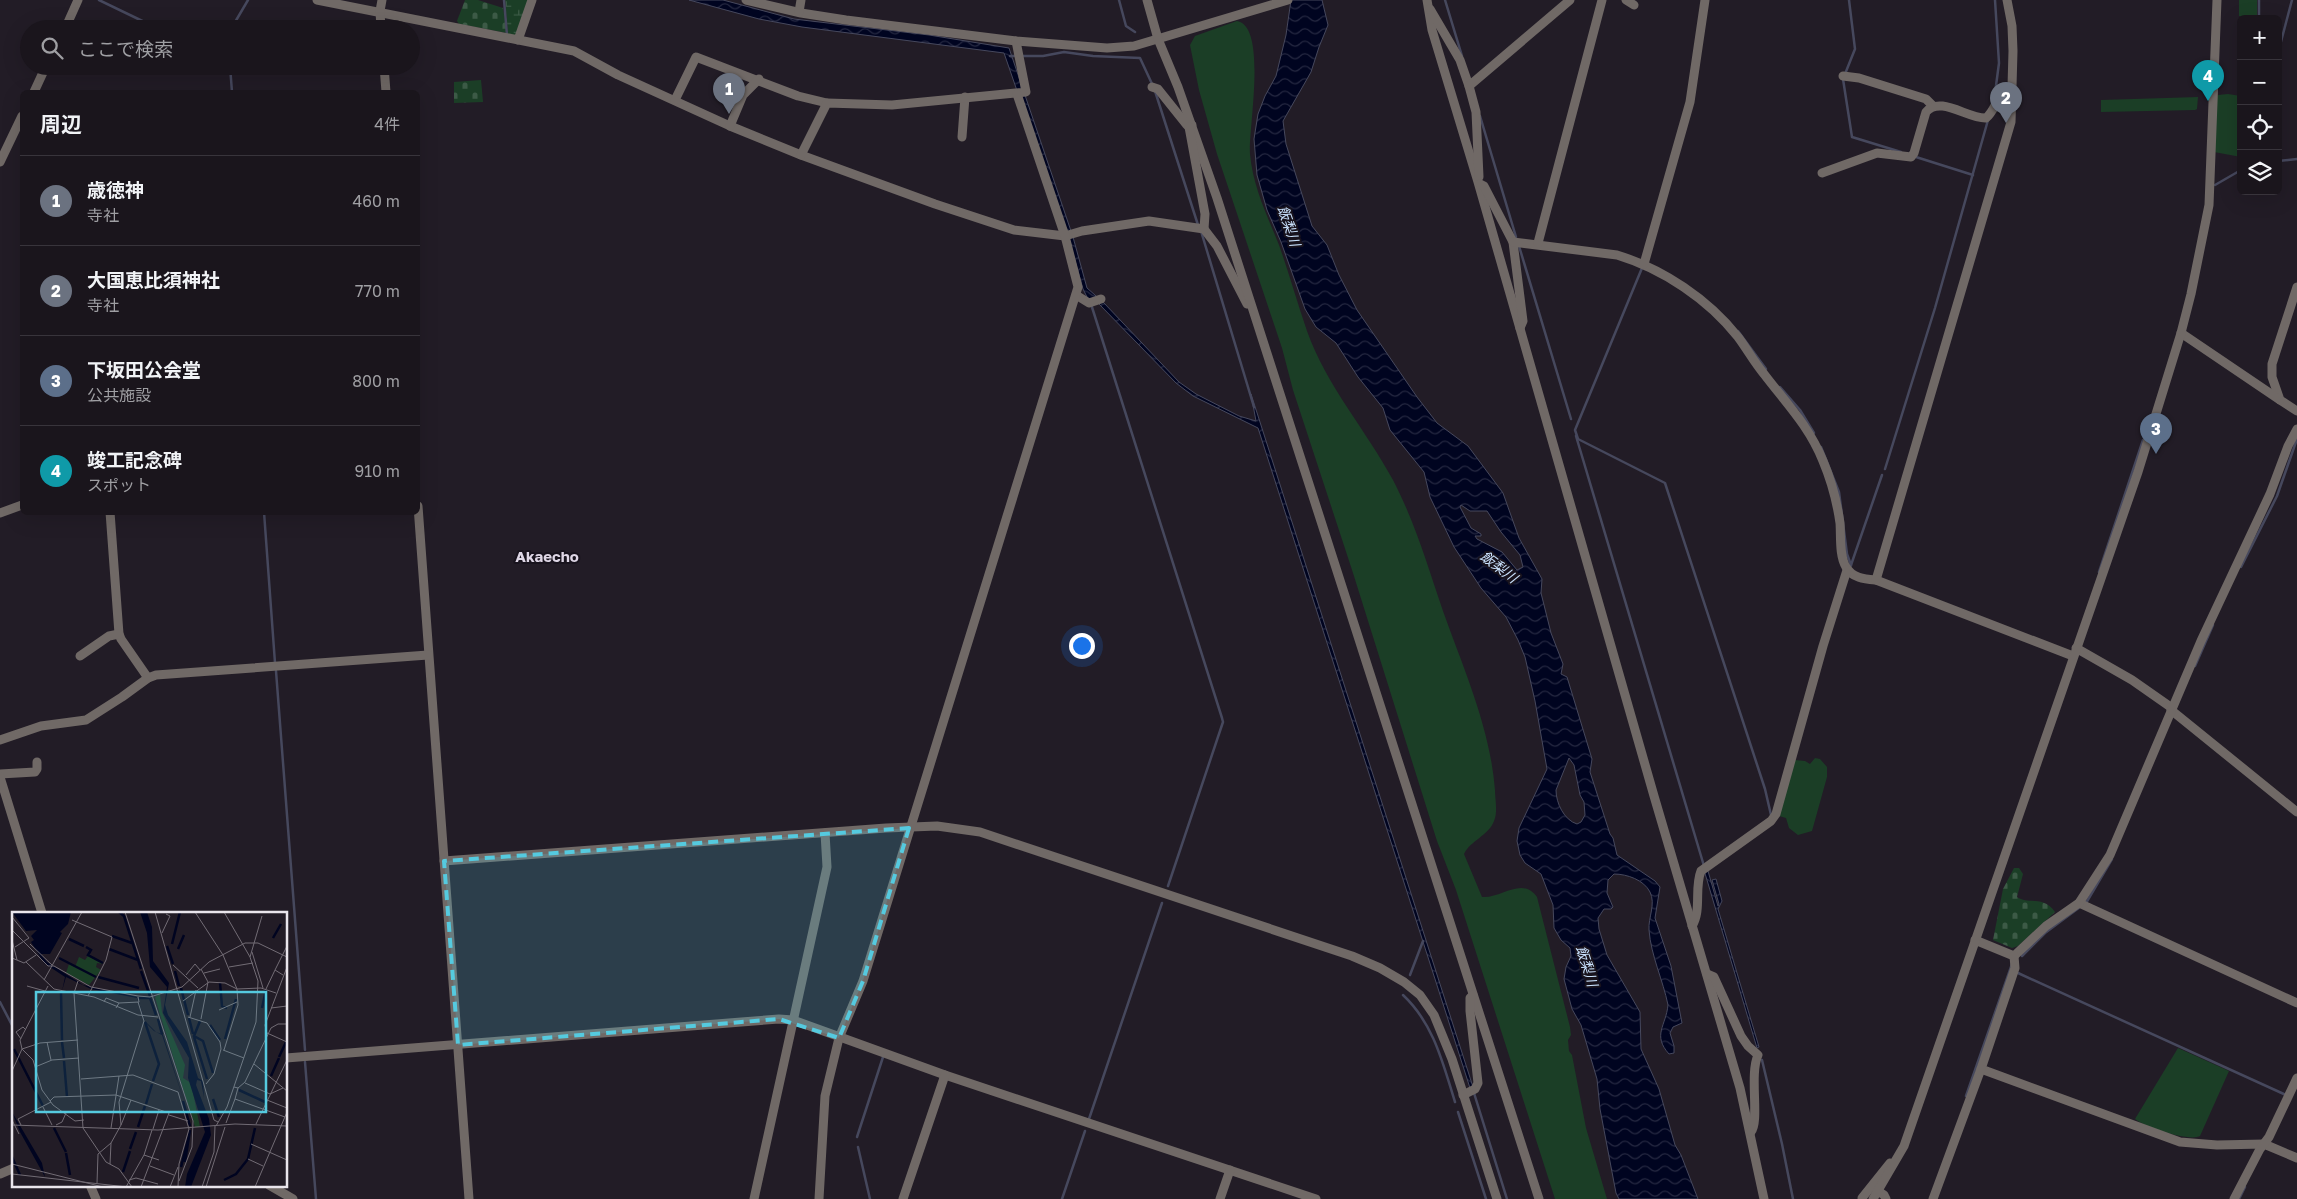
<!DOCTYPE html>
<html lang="ja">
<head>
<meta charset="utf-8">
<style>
	body { margin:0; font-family:"Golos Text","Noto Sans JP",sans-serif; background:#231e25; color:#f1f3f6 }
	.controls { position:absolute; right:15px; top:15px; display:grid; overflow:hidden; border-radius:8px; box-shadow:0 5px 20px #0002 }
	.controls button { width:45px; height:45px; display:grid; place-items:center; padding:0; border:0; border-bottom:1px solid #38343b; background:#1a151c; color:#f1f3f6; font:25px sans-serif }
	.you { position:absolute; left:1081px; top:645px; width:18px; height:18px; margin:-12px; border:4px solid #fff; border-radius:50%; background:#1a73e8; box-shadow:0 0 0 8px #1a73e833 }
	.badge { display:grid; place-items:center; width:32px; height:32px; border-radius:50%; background:#55cadf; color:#fff; font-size:16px; font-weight:700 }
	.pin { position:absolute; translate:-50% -41px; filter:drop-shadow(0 1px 2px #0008) }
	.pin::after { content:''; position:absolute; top:26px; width:18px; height:15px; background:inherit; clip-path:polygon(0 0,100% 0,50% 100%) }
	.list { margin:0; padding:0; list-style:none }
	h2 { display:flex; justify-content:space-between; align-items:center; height:65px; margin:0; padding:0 20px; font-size:21px }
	h2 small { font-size:16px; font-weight:400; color:#9f9fa3 }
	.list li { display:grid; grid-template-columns:32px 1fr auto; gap:15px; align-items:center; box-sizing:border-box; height:90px; padding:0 20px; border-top:1px solid #38343b }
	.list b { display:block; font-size:19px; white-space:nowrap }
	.list p { margin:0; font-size:16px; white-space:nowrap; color:#9f9fa3 }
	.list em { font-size:16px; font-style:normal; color:#9f9fa3 }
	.icon { flex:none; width:28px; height:28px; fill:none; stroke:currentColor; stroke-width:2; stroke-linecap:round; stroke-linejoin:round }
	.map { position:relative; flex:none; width:2297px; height:1199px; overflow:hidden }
	.search { position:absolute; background:#1a151c; box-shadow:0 5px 20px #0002; left:20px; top:20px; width:400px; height:55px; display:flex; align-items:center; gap:12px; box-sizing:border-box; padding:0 18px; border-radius:28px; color:#9f9fa3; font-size:19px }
	.panel { position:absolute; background:#1a151c; box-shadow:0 5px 20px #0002; left:20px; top:90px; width:400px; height:425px; border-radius:8px }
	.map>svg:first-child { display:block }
</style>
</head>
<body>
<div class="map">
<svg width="2297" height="1199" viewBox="0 0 2297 1199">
	<defs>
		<pattern id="wetland-marsh" width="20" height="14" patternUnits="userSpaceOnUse" patternTransform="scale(1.25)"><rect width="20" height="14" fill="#1b3e26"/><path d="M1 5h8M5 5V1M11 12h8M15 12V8" fill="none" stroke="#3c5a46"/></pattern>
		<pattern id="cemetery-stones" width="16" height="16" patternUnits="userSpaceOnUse" patternTransform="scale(1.25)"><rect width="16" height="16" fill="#1b3e26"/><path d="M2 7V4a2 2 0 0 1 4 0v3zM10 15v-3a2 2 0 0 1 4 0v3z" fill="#3c5a46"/></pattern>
		<pattern id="water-waves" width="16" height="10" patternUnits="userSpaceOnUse" patternTransform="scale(1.25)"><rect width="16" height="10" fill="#000420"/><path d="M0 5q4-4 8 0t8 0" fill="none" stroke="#252841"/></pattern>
	</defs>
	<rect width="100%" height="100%" fill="#221c26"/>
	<g fill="#1b3e26">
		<path d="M2239,0H2257V17L2239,16Z"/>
		<path d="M1237,21C1268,26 1248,130 1250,154C1253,187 1267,215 1279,245C1289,273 1297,302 1307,331C1326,385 1366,430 1393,480C1415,522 1428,567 1443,611C1464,670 1490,727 1495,790C1495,799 1498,812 1494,821C1489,835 1470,841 1464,854L1482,897C1501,899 1522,876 1537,897L1570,1027L1571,1035L1568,1040L1569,1051L1572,1055L1586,1128L1607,1199H1555L1456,890L1437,841L1353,573L1293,390L1282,348L1217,154L1199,90L1190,45L1195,36Z"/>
		<path d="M2228,94L2241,96V157L2214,152L2216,98L2218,95Z"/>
		<path d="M2198,97L2197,109L2195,110L2101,112V100Z"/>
		<path d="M1815,758L1820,759L1827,767V777L1812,831L1798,835L1789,828L1786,818L1779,816L1795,760L1805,761L1810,764Z"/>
		<path d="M2178,1048L2229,1071L2200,1136C2189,1142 2145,1127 2135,1119Z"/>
	</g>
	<path fill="url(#wetland-marsh)" d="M505,0H529L517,36L508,34Z"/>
	<g fill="url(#cemetery-stones)">
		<path d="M465,0H478L503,8L507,33L459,24L457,21Z"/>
		<path d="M481,80L483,102L454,103V82Z"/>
		<path d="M2014,868H2019L2023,874L2017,897C2028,905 2043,895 2055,912L2018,946L2012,948L1993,940L2003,889Z"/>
	</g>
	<g fill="url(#water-waves)" stroke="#46485d" fill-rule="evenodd">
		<path d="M689,0H723L794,19L929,35L1009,48L1073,237L1087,288L1104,303L1179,382L1196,394L1239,416L1256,421L1251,394L1473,1087L1470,1088L1258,428L1193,396L1176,383L1100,305L1095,300L1089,301L1083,289L1072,250L1004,53L802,27L759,19Z"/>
		<path d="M1291,0H1322L1328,25L1319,47L1311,72L1283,121L1286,144L1312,226L1327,245L1339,275L1357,310L1417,397L1437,423L1468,446L1503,493L1519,538L1542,579L1541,593L1551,633L1563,664L1561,674L1567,677L1592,759L1590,772L1610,834L1613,838L1617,855L1655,881L1660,887L1655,918L1671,966L1682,1023L1673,1027L1670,1033L1674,1046V1053L1669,1054C1652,1035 1666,1026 1668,1005C1663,980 1651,956 1649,930C1648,918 1656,904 1650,892C1644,880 1627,874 1614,874L1608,880L1607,893L1613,907L1611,909H1604L1598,918L1599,929L1607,955L1640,1012L1641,1049L1659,1089L1675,1145L1681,1155L1698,1199H1619L1616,1193L1600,1109L1597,1079L1581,1025L1572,1009L1564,979L1566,967L1571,956L1570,948L1561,940L1554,928L1553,905L1541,874L1525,863L1520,855L1517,841L1519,828L1547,769L1535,701L1525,657L1518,640L1506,617L1481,588L1454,547L1430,497L1424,472L1390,430L1383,408L1358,377L1336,343L1316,327L1305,309L1281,242L1267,210L1257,175L1254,139L1258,114L1265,96L1276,76L1286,35ZM1461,505L1470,511H1487L1501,532L1520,555L1523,567L1517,570L1502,552L1477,539L1475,536H1481V534L1471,528L1460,507ZM1569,758L1574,765L1580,795L1584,802L1585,815L1581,822L1577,824C1564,820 1556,803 1556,790Z"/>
		<path d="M1704,870L1708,871L1718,906L1719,904L1712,880L1716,879L1722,901L1718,909L1759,1047L1757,1048Z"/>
	</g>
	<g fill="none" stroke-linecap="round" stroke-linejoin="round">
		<g stroke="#46485d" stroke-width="2.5">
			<path d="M99,0L159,29"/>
			<path d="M504,0L507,35"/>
			<path d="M1119,0L1126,26L1135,32"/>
			<path d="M1445,0L1462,56"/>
			<path d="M2259,0V19"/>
			<path d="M231,29L248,0"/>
			<path d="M2278,53L2292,0"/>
			<path d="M1010,56H1043L1064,52L1093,56L1140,58L1153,86"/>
			<path d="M230,66L232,92"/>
			<path d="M1845,74L1855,49L1849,0"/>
			<path d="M1843,79L1852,137L1901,152"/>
			<path d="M1155,91L1198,225"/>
			<path d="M1994,101L1999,63L1995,0"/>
			<path d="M1480,116L1516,237"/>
			<path d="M1916,157L1973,175"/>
			<path d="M2278,161L2297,159"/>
			<path d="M2215,185L2241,170"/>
			<path d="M1201,231L1254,407"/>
			<path d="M1519,246L1571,419"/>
			<path d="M1642,268L1575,430L1578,439L1665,483L1765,789L1771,815"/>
			<path d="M1091,304L1222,718L1223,722L1168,886"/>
			<path d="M1738,331L1766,369"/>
			<path d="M1780,387L1800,410L1814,433"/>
			<path d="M1576,436L1704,866"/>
			<path d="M1821,447L1839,492L1847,554L1851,565"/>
			<path d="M1885,469L1935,308L1988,120"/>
			<path d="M264,512L275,663"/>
			<path d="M2241,567L2277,496L2297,439"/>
			<path d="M1850,568L1882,475"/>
			<path d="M2099,572L2143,440"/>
			<path d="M2195,666L2213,625"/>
			<path d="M276,671L305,1050"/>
			<path d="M2086,903L2112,859"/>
			<path d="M2022,956L2045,933L2080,907"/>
			<path d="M2018,973L2286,1095"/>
			<path d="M1410,975L1423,941"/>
			<path d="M1403,995C1434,1024 1443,1064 1455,1102"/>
			<path d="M0,1002L14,1029"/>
			<path d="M1762,1060L1782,1144L1793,1199"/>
			<path d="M305,1062L316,1199"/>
			<path d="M1474,1093L1507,1199"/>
			<path d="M1966,1096L2012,964"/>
			<path d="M1458,1112L1486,1199"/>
			<path d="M1089,1119L1162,903"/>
			<path d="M857,1137L883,1057"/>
			<path d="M858,1147L870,1199"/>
			<path d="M1062,1199L1085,1131"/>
			<path d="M2239,1199L2245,1187"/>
		</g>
		<g stroke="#706966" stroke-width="9">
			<path d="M317,0L574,51L618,75L730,126L801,155L935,204L1014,230L1065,236L1082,231L1149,221L1204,229L1217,246L1247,304"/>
			<path d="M746,0L801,13L846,20L1016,41L1107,48L1134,46L1288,0"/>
			<path d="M1147,0L1158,39L1178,87L1217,198L1539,1199"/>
			<path d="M1427,0L1432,30L1478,182L1654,796L1740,1088L1764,1199"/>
			<path d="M1626,0L1634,5"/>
			<path d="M1430,9L1460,60L1469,86L1476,112L1479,177"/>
			<path d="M799,12L801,0"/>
			<path d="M65,29L78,0"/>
			<path d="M381,29L380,11L382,0"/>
			<path d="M518,40L532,0"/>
			<path d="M384,66L386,92"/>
			<path d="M1843,76L1859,78L1926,99L1933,106"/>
			<path d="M1469,86L1570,0"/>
			<path d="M1152,87L1158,89L1186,124L1189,127L1192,125"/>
			<path d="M34,92L46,66"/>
			<path d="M675,100L696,57L798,96L827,103"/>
			<path d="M730,126L743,95L759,79"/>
			<path d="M1189,127L1205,214L1204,229"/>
			<path d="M962,137L965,97"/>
			<path d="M801,155L827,103L892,105L1026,92L1016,41"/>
			<path d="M0,162L22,116"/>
			<path d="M1822,173L1877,153L1911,157L1914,153L1926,112C1940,95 1968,119 1986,118C1997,109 1996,93 2011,90"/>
			<path d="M1480,184L1484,186L1513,242L1523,321L1520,328"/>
			<path d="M1513,242L1617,255C1663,269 1708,299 1738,337C1747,349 1754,362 1764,374C1786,403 1809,426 1823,461C1831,480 1837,502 1840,523C1841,536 1839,556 1846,567C1852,578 1865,579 1876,580L2073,656"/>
			<path d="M1538,243L1602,0"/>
			<path d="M1644,264L1690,102L1705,0"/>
			<path d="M2297,287L2272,364V377L2280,400L2297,411"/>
			<path d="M1076,295L1089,303L1101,299"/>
			<path d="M2181,333L2280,400"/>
			<path d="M418,506L469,1199"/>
			<path d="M110,512L119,634L121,639L148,678"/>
			<path d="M0,513L22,505"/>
			<path d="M1876,580L2011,122L2013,51L2012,26L2007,0"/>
			<path d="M2076,648L2132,680L2172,708"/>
			<path d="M80,656L109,636L119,634"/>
			<path d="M2171,710L2297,812"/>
			<path d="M0,740L41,726L86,720L122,697L148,678L156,675L428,655"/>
			<path d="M0,774L35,772L37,769V762"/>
			<path d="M0,777L42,913"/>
			<path d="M444,861L886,828L937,826L980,832L1352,956L1380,968L1404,982L1420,995L1434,1015L1452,1059L1497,1199"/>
			<path d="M2079,903L2297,1003"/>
			<path d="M1692,926C1702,910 1694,888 1701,871L1771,821L1776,814L1823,646L1847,570"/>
			<path d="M1975,940L2014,956L2046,926L2079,903L2110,855L2201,641L2270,494L2288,446L2297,429"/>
			<path d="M2014,956L2015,968L1981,1069L2180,1142L2217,1145L2264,1144L2297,1158"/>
			<path d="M1707,974L1714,977L1741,1036L1748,1046L1758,1055C1749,1075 1760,1121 1751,1132"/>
			<path d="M286,1058L779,1019L793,1020L945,1075L1316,1199"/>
			<path d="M1463,1095L1475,1089L1478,1083L1470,1011V998L1473,995"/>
			<path d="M0,1174L14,1168"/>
			<path d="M90,1185L96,1199"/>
			<path d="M269,1185L293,1199"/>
			<path d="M1878,1191L1884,1195L1886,1199"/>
			<path d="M1862,1198L1890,1163"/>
			<path d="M754,1199L827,867L825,833"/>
			<path d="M819,1199L825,1096L839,1038L863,981L1078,287L1065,236L1017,94"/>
			<path d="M903,1199L945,1075"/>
			<path d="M1220,1199L1230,1170"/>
			<path d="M1873,1199L1904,1146L2138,472L2181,333L2191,294L2209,205L2217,0"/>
			<path d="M1933,1199L1981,1069"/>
			<path d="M2234,1199L2260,1149L2269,1137L2297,1078"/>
		</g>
	</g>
	<path fill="#55cadf" fill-opacity="0.2" stroke="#55cadf" stroke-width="4" stroke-dasharray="10 6" stroke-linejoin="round" d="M909,828L863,981L839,1038L779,1019L458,1045L444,861Z"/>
	<g text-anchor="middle" stroke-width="4" stroke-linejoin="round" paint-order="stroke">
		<g font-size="14" font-style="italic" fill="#cae2fe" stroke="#18131d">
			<text transform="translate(1289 226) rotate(71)" y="5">飯梨川</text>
			<text transform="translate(1499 567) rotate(37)" y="5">飯梨川</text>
			<text transform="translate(1587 966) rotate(73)" y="5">飯梨川</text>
		</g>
		<g font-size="15" font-weight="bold" fill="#ded6e5" stroke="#18131d">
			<text x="547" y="562">Akaecho</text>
		</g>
	</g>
	<g transform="translate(12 912)">
		<rect width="275" height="275" fill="#221c26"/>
		<path d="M76,44L91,52L85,51L84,55L89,58L77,73L54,61L57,52L63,55L67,45L73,48ZM148,82L150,100L173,153L171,166L179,171L188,215H183L146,96L143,85Z" fill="#1b3e26"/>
		<path d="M0,0H59L56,12L48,20L50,21L38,42H29L35,50L71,73L125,85L133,109L144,120L150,122V120L172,189L150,123L142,119L133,110L125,86L79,77L54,65L50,79L53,65L32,51L19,30L22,28L19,24L25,18L14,19ZM128,0H135L140,15L141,49L157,71L153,93L156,103L175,130L186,166L191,169L192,186L189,169L185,168L184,173L197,207L199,223L179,275H173L175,262L193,220L176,166L177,146L151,101L155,75L138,55L135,21ZM0,200L30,251L33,265L8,220Z" fill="#000420"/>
		<path fill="none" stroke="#000420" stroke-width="2.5" d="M107,0L112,4L129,57M100,24L120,31M261,26L269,12M57,27L72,34M160,32L168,0M155,34L161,52M74,35L79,38L76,43L91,51M97,37L126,48M166,37L172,23M47,46L84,65M129,59L138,84M163,59L167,74M86,65L127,76M208,71L210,94L215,96M169,76L176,103M49,80L50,128M127,86H138L144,103M250,96L254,78M177,106L181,122M146,107L150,122M188,109L182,124L191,129L201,161M133,110L147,152L141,169M198,113L208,128M182,125L195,167M213,127L224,87M50,130L52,146M2,137L31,194M267,145L274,130M52,149L55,185M259,164L267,146M227,178L253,190M201,187L207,205M171,189L178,214M134,192L140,172M126,215L133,194M42,216L54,240M118,237L124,220M54,241L58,263M0,245L8,263M173,250L178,218M169,255L177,224M111,260L118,239M212,268L224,262L236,247L243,216"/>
		<path fill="none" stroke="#726c75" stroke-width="1" d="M113,0L181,209L180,235L167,269M143,0L202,208L206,210M183,0L211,43L225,77L226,93L212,138M212,0L238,45M0,5L17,26L3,35M60,8L100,25L94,48L76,84M0,18L36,54H42L79,75L126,84L138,85L170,75L197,50L233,31H246L275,45M150,21L158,4L154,2M0,28L5,48M18,32L40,53M240,40L251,76M0,46L12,51L24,43M14,50L42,77L82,85L126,103L146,105M161,53L186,76M217,55L241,51M263,58L275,34M192,61L208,57M174,63L183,52L188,58M32,68L70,0M66,69L62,81L71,216L94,250L107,257L120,275M15,74L33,79M36,74L8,128L10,137L21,148L30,178L41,193L63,209L72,208M225,77L249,76L264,81M254,77L263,58L271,63M171,89L197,70L213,71L225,77M92,90L94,86L107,91M104,96L107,91L127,90L126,85M259,96L275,94M207,98L225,90M176,105L195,111L208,130L209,137L202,162L194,172M178,105L184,78M189,107L196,70L189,57M255,121L275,130M255,122L253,113L275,55M9,127L4,120L11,115L14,118M35,130L39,148M211,138L232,146M242,152L275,179M23,155L40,148L67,146M0,159L10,137L28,131L66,128M69,167L121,163L166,180L177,217L167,252L166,275M233,171L258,182L271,176M222,175L226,176L233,170L259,116L266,112H275M226,176L223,187L273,205M255,188L275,196M38,189L42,185L104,183L157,201L129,275M31,195L40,213M157,203L176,209M0,208L7,222M214,211L223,187M244,212L275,148M0,213L146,218L223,212L275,214M9,213L6,207L39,190M44,213L50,210L54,201M109,213L119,188M204,214L215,195L244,110L246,69L238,45L250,4M99,216L107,164M141,217L147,198M239,232L275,248M132,243L147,248M236,247L251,254M0,252L91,275M98,252L99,231M138,254L162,263M0,262L115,275M117,268L124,266L146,272M85,271L86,242L99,231L109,213L107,190L132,109L126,90M114,275L132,243L140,218M158,275L166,255M190,275L202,240L203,214M194,275L213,215M243,275L275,200"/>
		<path fill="#55cadf" fill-opacity="0.15" stroke="#55cadf" stroke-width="2.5" d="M24,80H254V200H24Z"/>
		<rect width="275" height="275" fill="none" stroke="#e9e5ec" stroke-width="2.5"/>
	</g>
</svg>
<div class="controls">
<button>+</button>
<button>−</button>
<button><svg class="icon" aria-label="locate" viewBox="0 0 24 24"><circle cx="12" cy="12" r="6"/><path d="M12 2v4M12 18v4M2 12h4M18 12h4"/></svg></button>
<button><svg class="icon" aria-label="layers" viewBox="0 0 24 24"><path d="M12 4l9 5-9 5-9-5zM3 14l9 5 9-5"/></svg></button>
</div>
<div class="you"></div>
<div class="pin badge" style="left:729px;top:114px;background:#6b7280">1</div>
<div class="pin badge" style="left:2006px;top:123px;background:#6b7280">2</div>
<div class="pin badge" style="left:2156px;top:454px;background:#5c6f8a">3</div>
<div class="pin badge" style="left:2208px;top:101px;background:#0f9aa8">4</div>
<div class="search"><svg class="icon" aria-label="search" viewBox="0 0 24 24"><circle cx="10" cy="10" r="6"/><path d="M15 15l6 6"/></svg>ここで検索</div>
<section class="panel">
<h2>周辺<small>4件</small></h2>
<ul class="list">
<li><span class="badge" style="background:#6b7280">1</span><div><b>歳徳神</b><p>寺社</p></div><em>460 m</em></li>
<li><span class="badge" style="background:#6b7280">2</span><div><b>大国恵比須神社</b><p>寺社</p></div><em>770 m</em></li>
<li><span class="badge" style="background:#5c6f8a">3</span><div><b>下坂田公会堂</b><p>公共施設</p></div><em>800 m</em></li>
<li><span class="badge" style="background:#0f9aa8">4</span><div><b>竣工記念碑</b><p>スポット</p></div><em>910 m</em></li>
</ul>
</section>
</div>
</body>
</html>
